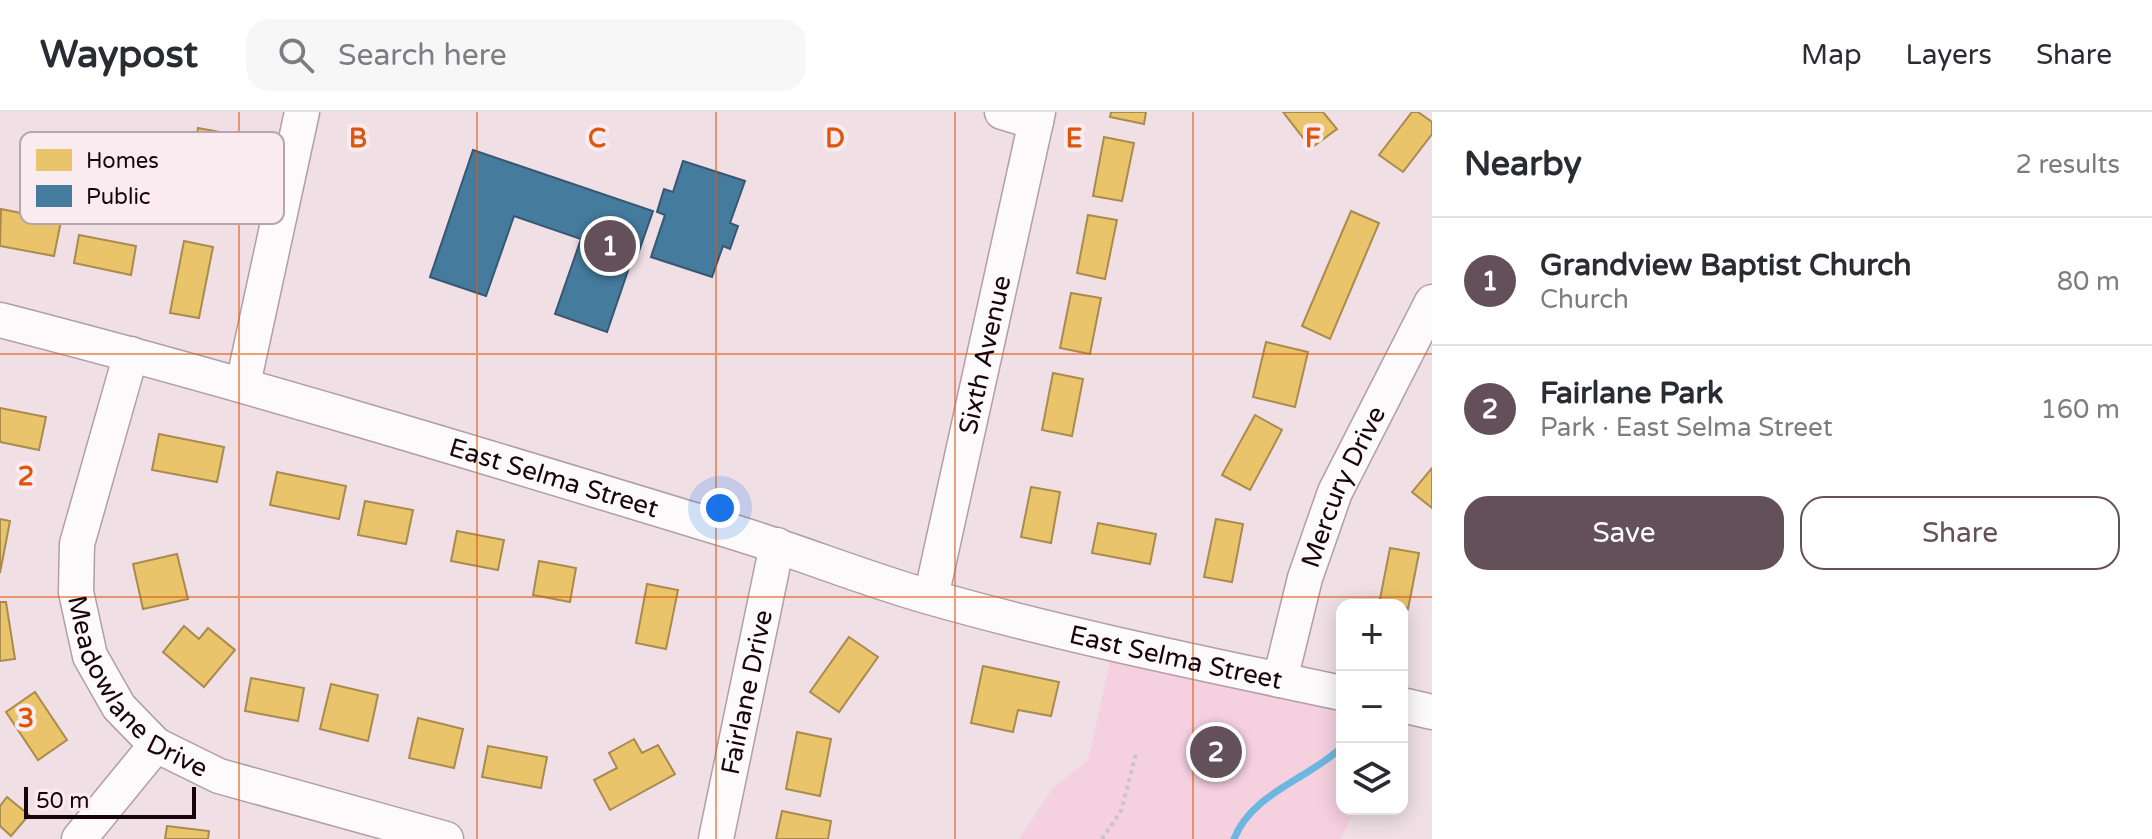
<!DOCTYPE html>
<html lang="en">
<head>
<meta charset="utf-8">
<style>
	body { margin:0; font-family:"Varela Round",sans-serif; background:#f7f7f7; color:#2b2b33 }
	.controls { position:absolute; right:24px; bottom:24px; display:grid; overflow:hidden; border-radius:16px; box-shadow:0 4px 20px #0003 }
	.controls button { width:72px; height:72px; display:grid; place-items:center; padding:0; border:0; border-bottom:2px solid #e1e1e2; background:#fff; color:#2b2b33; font:40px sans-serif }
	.scale { position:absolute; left:24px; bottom:20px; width:172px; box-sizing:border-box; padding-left:8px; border:4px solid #19030c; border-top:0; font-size:22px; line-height:28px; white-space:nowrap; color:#19030c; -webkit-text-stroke:6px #faebf0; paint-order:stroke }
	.you { position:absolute; left:720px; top:396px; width:28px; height:28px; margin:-20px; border:6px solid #fff; border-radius:50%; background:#1a73e8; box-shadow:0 0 0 12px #1a73e833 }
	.badge { display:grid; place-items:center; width:52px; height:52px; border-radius:50%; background:#645058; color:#fff; font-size:26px; font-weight:700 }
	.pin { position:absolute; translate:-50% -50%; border:4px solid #fff; box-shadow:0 2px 8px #0006 }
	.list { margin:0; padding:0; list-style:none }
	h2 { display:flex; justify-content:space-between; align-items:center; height:104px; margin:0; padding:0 32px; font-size:34px }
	h2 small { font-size:26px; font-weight:400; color:#7c7c81 }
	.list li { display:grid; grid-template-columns:52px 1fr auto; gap:24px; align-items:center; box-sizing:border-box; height:128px; padding:0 32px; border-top:2px solid #e1e1e2 }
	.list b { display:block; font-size:30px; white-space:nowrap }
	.list p { margin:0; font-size:26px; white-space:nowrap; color:#7c7c81 }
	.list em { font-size:26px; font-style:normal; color:#7c7c81 }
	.actions { display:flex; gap:16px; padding:24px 32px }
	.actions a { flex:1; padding:18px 0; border:2px solid #645058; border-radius:24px; text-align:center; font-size:28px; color:#645058 }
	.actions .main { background:#645058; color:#fff }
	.icon { flex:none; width:44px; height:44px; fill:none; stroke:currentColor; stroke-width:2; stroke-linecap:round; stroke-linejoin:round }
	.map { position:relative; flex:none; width:1432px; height:727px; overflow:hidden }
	header { display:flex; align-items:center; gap:48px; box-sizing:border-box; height:112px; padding:0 40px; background:#fff; border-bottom:2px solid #e1e1e2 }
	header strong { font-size:38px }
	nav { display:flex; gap:44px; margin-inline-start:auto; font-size:28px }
	.search { width:560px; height:72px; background:#f7f7f7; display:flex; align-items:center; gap:20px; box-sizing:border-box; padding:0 28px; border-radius:24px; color:#7c7c81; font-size:30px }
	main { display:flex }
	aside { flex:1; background:#fff }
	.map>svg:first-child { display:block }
</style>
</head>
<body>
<header>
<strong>Waypost</strong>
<div class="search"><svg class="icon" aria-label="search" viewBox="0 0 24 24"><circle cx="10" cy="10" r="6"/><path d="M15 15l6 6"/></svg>Search here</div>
<nav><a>Map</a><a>Layers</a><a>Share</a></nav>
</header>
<main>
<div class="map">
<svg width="1432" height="727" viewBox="0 0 1432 727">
	<rect width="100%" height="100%" fill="#f0e0e6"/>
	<path fill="#f5d0de" d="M1111,545L1342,597V697H1355L1341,727H1019L1053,676L1088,648Z"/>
	<g fill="#e9c46a" stroke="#ab8a4e" stroke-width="2">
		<path d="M1111,0H1146L1144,12L1110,5Z"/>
		<path d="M1283,0H1323L1337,17L1311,36Z"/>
		<path d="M1412,0H1418L1432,10V22L1403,60L1379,43Z"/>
		<path d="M198,16L231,22L222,67L189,61Z"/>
		<path d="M1104,25L1134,31L1122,89L1093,84Z"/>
		<path d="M1,97L61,109L54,144L0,134Z"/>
		<path d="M1351,99L1379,111L1330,227L1302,214Z"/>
		<path d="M1088,103L1117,108L1105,167L1077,161Z"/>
		<path d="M79,123L136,134L131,163L74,151Z"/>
		<path d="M184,129L213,135L199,206L170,201Z"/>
		<path d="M1071,181L1101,186L1090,242L1060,236Z"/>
		<path d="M1266,230L1308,240L1295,295L1253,285Z"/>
		<path d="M1053,261L1083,267L1072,324L1042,318Z"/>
		<path d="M0,296L46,305L39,338L0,330Z"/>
		<path d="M1255,303L1282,318L1250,378L1222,363Z"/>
		<path d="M159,322L224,335L217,370L152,358Z"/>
		<path d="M1432,356V396L1412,380Z"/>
		<path d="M277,360L346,374L339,407L270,393Z"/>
		<path d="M1031,375L1060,380L1051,431L1021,425Z"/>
		<path d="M365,389L413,398L406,432L358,423Z"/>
		<path d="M0,407L10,409L0,461Z"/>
		<path d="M1216,407L1243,412L1232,470L1204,465Z"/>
		<path d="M1098,411L1156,422L1150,452L1092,441Z"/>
		<path d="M457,419L504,428L498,458L451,449Z"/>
		<path d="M1390,436L1419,441L1408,497L1402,493L1379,492Z"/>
		<path d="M177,442L188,487L143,497L133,452Z"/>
		<path d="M539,449L576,456L570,490L533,483Z"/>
		<path d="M647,472L678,478L666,537L636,531Z"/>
		<path d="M0,490H6L15,547L0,549Z"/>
		<path d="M184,514L199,527L208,516L235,538L204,575L163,540Z"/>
		<path d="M849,525L878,545L839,600L810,580Z"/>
		<path d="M983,554L1059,570L1051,604L1018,598L1013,620L971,611Z"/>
		<path d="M251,566L304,576L298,609L245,599Z"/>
		<path d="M331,572L378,583L368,629L320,617Z"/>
		<path d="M35,580L67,628L38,648L6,600Z"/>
		<path d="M418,606L463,617L454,656L409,646Z"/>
		<path d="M797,620L831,627L820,684L786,677Z"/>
		<path d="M634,627L642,641L658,633L675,662L610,698L594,668L617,656L609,641Z"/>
		<path d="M488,634L547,645L541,676L482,665Z"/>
		<path d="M7,685L29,703L11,724L0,714V694Z"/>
		<path d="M782,699L831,709L828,727H776Z"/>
		<path d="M167,714L209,719L208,727H165Z"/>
	</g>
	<g fill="#457b9d" stroke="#385772" stroke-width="2">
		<path d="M473,38L653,99L638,142L634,141L607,220L555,202L581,127L514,104L486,184L430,165Z"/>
		<path d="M683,49L745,69L730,111L738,114L730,137L723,134L712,165L651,145L665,103L657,100L664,77L673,80Z"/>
	</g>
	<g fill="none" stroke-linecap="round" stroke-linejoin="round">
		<path stroke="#6cb7df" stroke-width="7" d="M1234,727C1252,681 1307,668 1342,635"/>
		<g stroke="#b19ea6" stroke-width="37">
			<g id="minor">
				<path d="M1002,0L1036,10"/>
				<path id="s1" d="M0,208C249,272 494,347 740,422C805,442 868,468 933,486C1067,524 1205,552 1342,581"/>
				<path id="s2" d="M131,242L77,432L76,480L90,544L119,595L156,633L219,664L446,727"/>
				<path d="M243,272L302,0"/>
				<path id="s3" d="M931,485L1038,0"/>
				<path id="s4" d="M1280,568L1305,466L1335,380L1432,190"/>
				<path d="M1402,593L1432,600"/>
				<path d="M79,727L156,633"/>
				<path id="s5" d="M716,727L777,433"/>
			</g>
		</g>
		<path stroke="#cbc5c7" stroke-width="4" stroke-dasharray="4 4" stroke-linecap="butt" d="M1102,727L1121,699L1136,642"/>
		<use href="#minor" stroke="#fdfafb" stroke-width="34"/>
	</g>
	<path fill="none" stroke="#de550c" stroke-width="2" stroke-opacity="0.55" d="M239,0V727M477,0V727M716,0V727M955,0V727M1193,0V727M0,242H1432M0,485H1432"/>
	<g text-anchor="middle" stroke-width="8" stroke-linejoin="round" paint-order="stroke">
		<g font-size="26" fill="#19030c" stroke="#faebf0">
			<text dy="9" stroke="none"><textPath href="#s3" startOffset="248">Sixth Avenue</textPath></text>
			<text dy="9" stroke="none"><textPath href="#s1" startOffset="576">East Selma Street</textPath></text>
			<text dy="9" stroke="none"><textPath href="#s4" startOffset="204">Mercury Drive</textPath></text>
			<text dy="9" stroke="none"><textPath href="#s1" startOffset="1224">East Selma Street</textPath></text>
			<text dy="9" stroke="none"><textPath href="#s2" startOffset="364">Meadowlane Drive</textPath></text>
			<text dy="9" stroke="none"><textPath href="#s5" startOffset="150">Fairlane Drive</textPath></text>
		</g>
	</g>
	<rect x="20" y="20" width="264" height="92" rx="12" fill="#faebf0" stroke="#b6a5ac" stroke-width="2"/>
	<rect x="36" y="37" width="36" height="22" fill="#e9c46a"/>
	<rect x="36" y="73" width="36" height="22" fill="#457b9d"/>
	<g font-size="22" fill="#19030c">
		<text x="86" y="56">Homes</text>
		<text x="86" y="92">Public</text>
	</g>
	<g font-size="26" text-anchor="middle" font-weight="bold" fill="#de550c" stroke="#faebf0" stroke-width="8" stroke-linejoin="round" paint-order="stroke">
		<text x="358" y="35">B</text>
		<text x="597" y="35">C</text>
		<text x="835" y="35">D</text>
		<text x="1074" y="35">E</text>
		<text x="1313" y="35">F</text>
		<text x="26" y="373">2</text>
		<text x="26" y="615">3</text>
	</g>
</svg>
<div class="controls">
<button>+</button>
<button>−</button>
<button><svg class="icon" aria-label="layers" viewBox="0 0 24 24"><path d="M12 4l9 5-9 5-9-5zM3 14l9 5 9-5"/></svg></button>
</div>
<div class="scale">50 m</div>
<div class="you"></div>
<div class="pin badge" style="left:610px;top:134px">1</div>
<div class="pin badge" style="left:1216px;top:640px">2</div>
</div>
<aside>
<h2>Nearby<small>2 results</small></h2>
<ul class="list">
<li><span class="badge">1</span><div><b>Grandview Baptist Church</b><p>Church</p></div><em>80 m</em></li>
<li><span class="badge">2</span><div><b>Fairlane Park</b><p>Park · East Selma Street</p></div><em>160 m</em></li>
</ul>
<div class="actions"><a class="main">Save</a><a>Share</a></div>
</aside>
</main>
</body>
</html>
